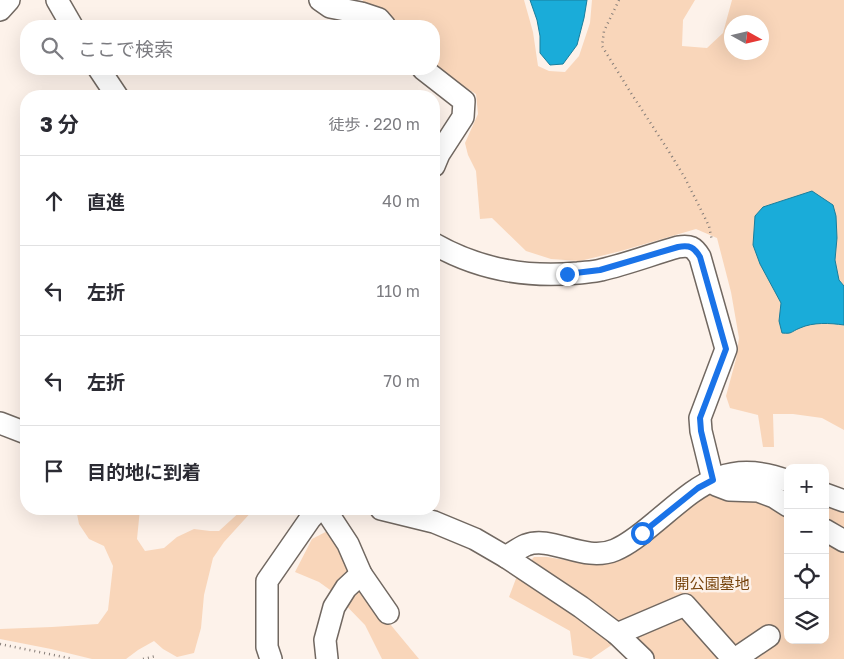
<!DOCTYPE html>
<html lang="ja">
<head>
<meta charset="utf-8">
<style>
	body { margin:0; font-family:"Golos Text","Noto Sans JP",sans-serif; background:#f2f2f3; color:#2b2b33 }
	.controls { position:absolute; right:15px; bottom:15px; display:grid; overflow:hidden; border-radius:10px; box-shadow:0 5px 20px #0002 }
	.controls button { width:45px; height:45px; display:grid; place-items:center; padding:0; border:0; border-bottom:1px solid #e1e1e2; background:#fff; color:#2b2b33; font:25px sans-serif }
	.compass { position:absolute; left:724px; top:15px; width:45px; height:45px; border-radius:50%; background:#fff; box-shadow:0 5px 20px #0002; rotate:98deg }
	.stop { position:absolute; width:15px; height:15px; margin:-11px; border:4px solid #1a73e8; border-radius:50%; background:#fff }
	.stop.end { background:#1a73e8; border-color:#fff; box-shadow:0 1px 5px #0008 }
	.list { margin:0; padding:0; list-style:none }
	h2 { display:flex; justify-content:space-between; align-items:center; height:65px; margin:0; padding:0 20px; font-size:21px }
	h2 small { font-size:16px; font-weight:400; color:#7c7c81 }
	.list li { display:grid; grid-template-columns:32px 1fr auto; gap:15px; align-items:center; box-sizing:border-box; height:90px; padding:0 20px; border-top:1px solid #e1e1e2 }
	.list b { display:block; font-size:19px; white-space:nowrap }
	.list em { font-size:16px; font-style:normal; color:#7c7c81 }
	.icon { flex:none; width:28px; height:28px; fill:none; stroke:currentColor; stroke-width:2; stroke-linecap:round; stroke-linejoin:round }
	.map { position:relative; flex:none; width:844px; height:659px; overflow:hidden }
	.search { position:absolute; background:#fff; box-shadow:0 5px 20px #0002; left:20px; top:20px; width:420px; height:55px; display:flex; align-items:center; gap:12px; box-sizing:border-box; padding:0 18px; border-radius:20px; color:#7c7c81; font-size:19px }
	.panel { position:absolute; background:#fff; box-shadow:0 5px 20px #0002; left:20px; top:90px; width:420px; height:425px; border-radius:20px }
	.map>svg:first-child { display:block }
</style>
</head>
<body>
<div class="map">
<svg width="844" height="659" viewBox="0 0 844 659">
	<rect width="100%" height="100%" fill="#fdf2ea"/>
	<g fill="#f9d6ba" fill-rule="evenodd">
		<path d="M363,0H524L533,32L538,66L549,71L565,72L579,56L590,23L592,0H695L683,20L682,46L707,48L723,33L732,0H844V430L822,418L793,414H773L774,447H763L758,415L730,408L726,396L736,359L739,338L731,292L717,238L696,229L621,251L580,261L551,259L526,251L492,218L480,219L476,171L468,155L465,143L478,114L476,94L434,67V26H390L379,13L362,2ZM732,22H762V52H732Z"/>
		<path d="M729,481L788,490V640H825V504L844,511V659H626L628,655L616,642L591,659L573,655L570,631L509,597L517,576L534,557H547L584,563L625,558L693,504Z"/>
		<path d="M76,509H140L137,539L145,551L164,548L177,537L194,529L210,531H219L243,509H254L224,542L213,558L204,595L201,628L194,653L177,657L163,649L154,641L138,650L126,659H92L51,649L0,639V629L52,627L98,624L108,610L113,566L104,546L89,539L79,524Z"/>
		<path d="M339,525L385,618L419,659H382L365,625L333,592L319,582L295,572L312,539Z"/>
	</g>
	<g fill="#1aacd9" stroke="#197e9d">
		<path d="M530,0H587L584,18L577,45L563,64L550,65L540,53V36L537,20Z"/>
		<path d="M812,191L833,205L836,216L837,238L835,260L839,280L844,286V325C830,323 813,322 800,328C790,332 793,334 782,333L779,321L781,303L760,264L753,245L755,216L763,207Z"/>
	</g>
	<g fill="none" stroke-linecap="round" stroke-linejoin="round">
		<g stroke="#716861" stroke-width="24">
			<g id="minor">
				<path d="M57,0L72,26"/>
				<path d="M320,0L330,7L361,13L379,19L385,26"/>
				<path d="M0,10L9,0"/>
				<path d="M99,69L117,96"/>
				<path d="M423,69L464,101L463,117L439,154L434,166"/>
				<path d="M434,244C478,269 527,278 578,273C586,272 594,272 601,270C627,264 653,254 678,247C690,245 694,247 700,257L726,349L700,418L701,431L713,480L716,485L729,490L758,491L774,497L788,506"/>
				<path d="M0,423L26,433"/>
				<path d="M825,494L844,501"/>
				<path d="M325,509L348,544L361,574L388,613"/>
				<path d="M381,509L434,522L475,539L506,557L581,607L617,634L643,659"/>
				<path d="M825,530L844,541"/>
				<path d="M506,557C512,553 519,548 526,545C552,535 584,563 615,550C629,544 641,534 653,524C698,487 725,457 788,481"/>
				<path d="M617,634L685,605L733,659"/>
				<path d="M271,659L267,647V581L310,519L319,509"/>
				<path d="M327,659L325,640L334,607L346,588L361,574"/>
				<path d="M735,659L769,636"/>
			</g>
		</g>
		<g stroke="#857d78" stroke-width="2.5" stroke-dasharray="1 4" stroke-linecap="butt">
			<path d="M619,0L604,31L602,46L631,93L668,150L685,178L709,226L712,241"/>
			<path d="M0,644L73,659"/>
			<path d="M143,659L156,656"/>
		</g>
		<use href="#minor" stroke="#fff" stroke-width="21"/>
	</g>
	<g fill="none" stroke-linecap="round" stroke-linejoin="round">
		<path stroke="#1a73e8" stroke-width="6" d="M567,274L600,270L678,247C690,245 694,247 700,257L726,349L700,418L701,431L713,480L698,488L642,533"/>
	</g>
	<g text-anchor="middle" stroke-width="5" stroke-linejoin="round" paint-order="stroke">
		<g font-size="15" fill="#78450e" stroke="#fdf2ea">
			<text x="712" y="589">開公園墓地</text>
		</g>
	</g>
</svg>
<div class="controls">
<button>+</button>
<button>−</button>
<button><svg class="icon" aria-label="locate" viewBox="0 0 24 24"><circle cx="12" cy="12" r="6"/><path d="M12 2v4M12 18v4M2 12h4M18 12h4"/></svg></button>
<button><svg class="icon" aria-label="layers" viewBox="0 0 24 24"><path d="M12 4l9 5-9 5-9-5zM3 14l9 5 9-5"/></svg></button>
</div>
<svg class="compass" viewBox="-18 -18 36 36"><path d="M0-13l5 13h-10z" fill="#e53935"/><path d="M0 13l5-13h-10z" fill="#7c7c81"/></svg>
<div class="stop" style="left:642px;top:533px"></div>
<div class="stop end" style="left:567px;top:274px"></div>
<div class="search"><svg class="icon" aria-label="search" viewBox="0 0 24 24"><circle cx="10" cy="10" r="6"/><path d="M15 15l6 6"/></svg>ここで検索</div>
<section class="panel">
<h2>3 分<small>徒歩 · 220 m</small></h2>
<ul class="list">
<li><svg class="icon" aria-label="ahead" viewBox="0 0 24 24"><path d="M12 20V5M6 11l6-6 6 6"/></svg><div><b>直進</b></div><em>40 m</em></li>
<li><svg class="icon" aria-label="left" viewBox="0 0 24 24"><path d="M17 20v-9H6M10 6l-5 5 5 5"/></svg><div><b>左折</b></div><em>110 m</em></li>
<li><svg class="icon" aria-label="left" viewBox="0 0 24 24"><path d="M17 20v-9H6M10 6l-5 5 5 5"/></svg><div><b>左折</b></div><em>70 m</em></li>
<li><svg class="icon" aria-label="arrive" viewBox="0 0 24 24"><path d="M6 21V4h12l-3 4 3 4H6"/></svg><div><b>目的地に到着</b></div></li>
</ul>
</section>
</div>
</body>
</html>
